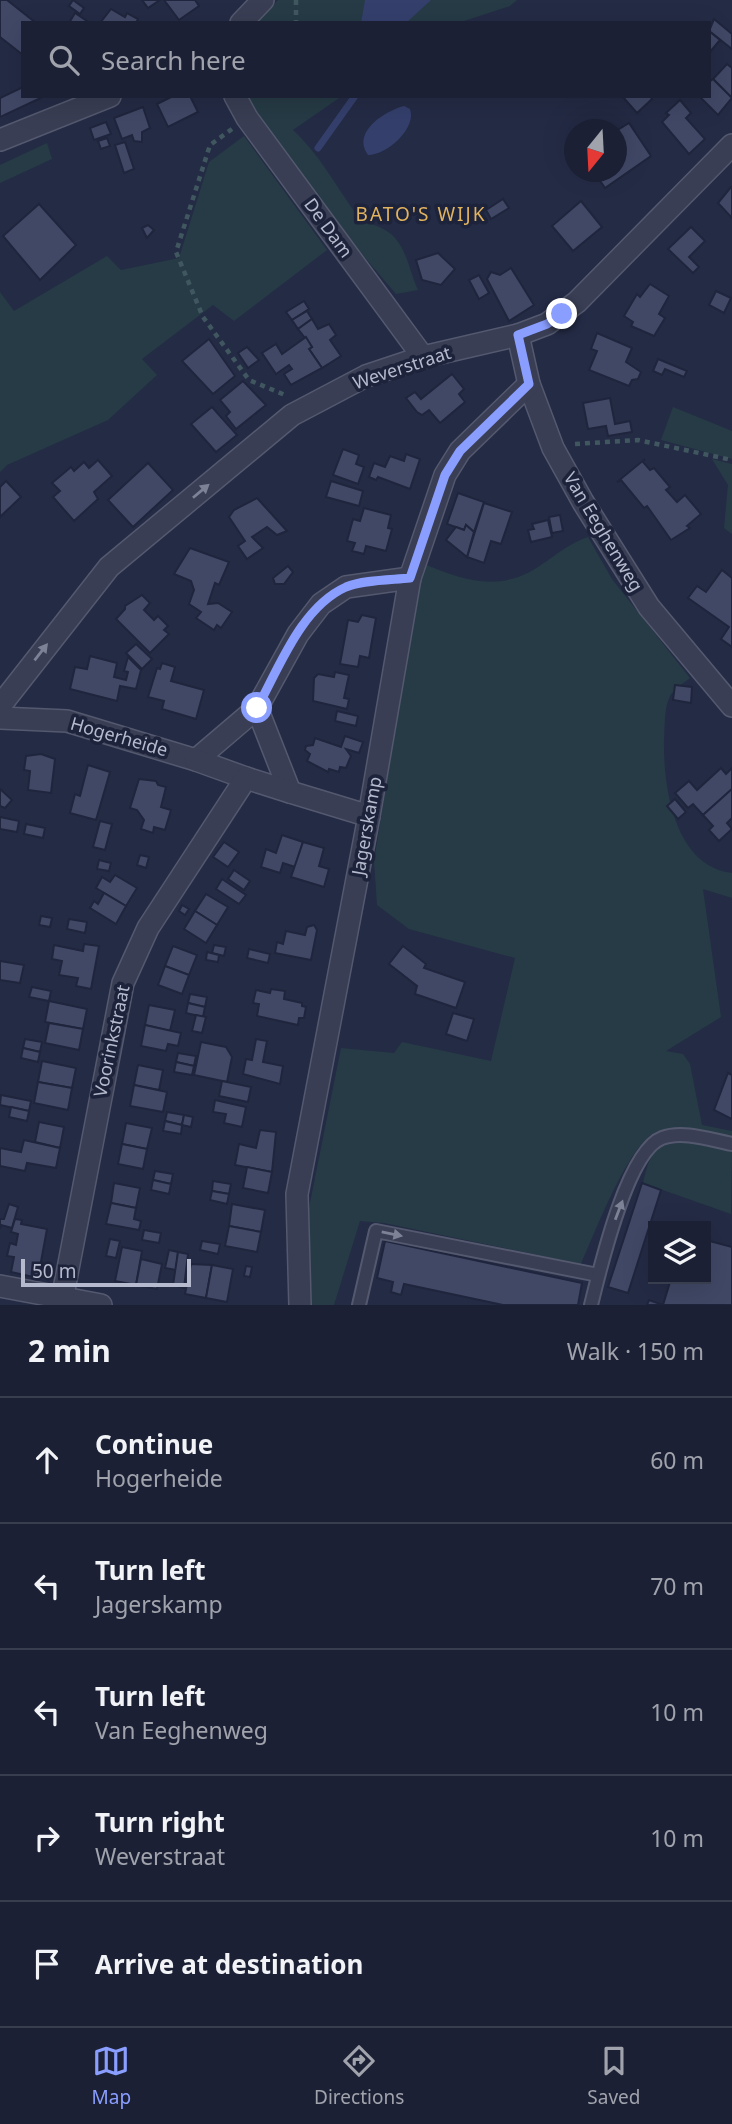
<!DOCTYPE html>
<html lang="en">
<head>
<meta charset="utf-8">
<style>
	body { margin:0; font-family:"Noto Sans",sans-serif; background:#24283c; color:#f1f3f6 }
	.controls { position:absolute; right:21px; bottom:21px; display:grid; overflow:hidden; border-radius:0px; box-shadow:0 7px 28px #0002 }
	.controls button { width:63px; height:63px; display:grid; place-items:center; padding:0; border:0; border-bottom:2px solid #393e4f; background:#1b2034; color:#f1f3f6; font:35px sans-serif }
	.compass { position:absolute; left:564px; top:119px; width:63px; height:63px; border-radius:50%; background:#1b2034; box-shadow:0 7px 28px #0002; rotate:198deg }
	.scale { position:absolute; left:21px; bottom:18px; width:170px; box-sizing:border-box; padding-left:7px; border:4px solid #b6bace; border-top:0; font-size:19px; line-height:24px; white-space:nowrap; color:#b6bace; -webkit-text-stroke:5px #1d233a; paint-order:stroke }
	.stop { position:absolute; width:21px; height:21px; margin:-16px; border:5px solid #8a9eff; border-radius:50%; background:#fff }
	.stop.end { background:#8a9eff; border-color:#fff; box-shadow:0 2px 7px #0008 }
	.list { margin:0; padding:0; list-style:none }
	h2 { display:flex; justify-content:space-between; align-items:center; height:91px; margin:0; padding:0 28px; font-size:30px }
	h2 small { font-size:23px; font-weight:400; color:#a0a3ac }
	.list li { display:grid; grid-template-columns:46px 1fr auto; gap:21px; align-items:center; box-sizing:border-box; height:126px; padding:0 28px; border-top:2px solid #393e4f }
	.list b { display:block; font-size:26px; white-space:nowrap }
	.list p { margin:0; font-size:23px; white-space:nowrap; color:#a0a3ac }
	.list em { font-size:23px; font-style:normal; color:#a0a3ac }
	.icon { flex:none; width:38px; height:38px; fill:none; stroke:currentColor; stroke-width:2; stroke-linecap:round; stroke-linejoin:round }
	.map { position:relative; flex:none; width:732px; height:1305px; overflow:hidden }
	.search { position:absolute; background:#1b2034; box-shadow:0 7px 28px #0002; left:21px; right:21px; top:21px; height:77px; display:flex; align-items:center; gap:18px; box-sizing:border-box; padding:0 24px; border-radius:0px; color:#a0a3ac; font-size:26px }
	.sheet { height:721px; background:#1b2034 }
	nav { display:flex; justify-content:space-around; align-items:center; box-sizing:border-box; height:98px; border-top:2px solid #393e4f; background:#1b2034; font-size:19px; color:#a0a3ac }
	nav a { display:grid; justify-items:center; gap:4px }
	nav .on { color:#8a9eff }
	.map>svg:first-child { display:block }
</style>
</head>
<body>
<div class="map">
<svg width="732" height="1305" viewBox="0 0 732 1305">
	<rect width="100%" height="100%" fill="#242b45"/>
	<g fill="#263b46">
		<path d="M278,0H517L510,6L458,23H256Z"/>
		<path d="M247,96H342L293,130C318,153 335,184 354,211C364,225 373,223 385,230C406,241 409,271 418,290L396,294L355,246L261,122Z"/>
		<path d="M244,136L327,250L234,321L213,305L142,359L157,375L108,420L7,465L0,472V292L14,311L107,256L121,270L179,258L209,162Z"/>
		<path d="M47,143L52,159L0,183V165Z"/>
		<path d="M673,407L732,431V459L661,440Z"/>
		<path d="M712,459L732,464V534L724,528L728,485Z"/>
		<path d="M588,537L612,579L690,678C684,683 674,689 670,696C664,708 665,725 664,739C663,786 674,866 732,873V898L703,889L721,1017L666,1051L683,1054L690,1064L702,1125L732,1131V1137C709,1133 679,1123 656,1132C629,1143 594,1235 581,1264L384,1223L360,1221L334,1305H309L307,1218L341,1048L394,1053L402,1042L491,1061L515,958L409,929L377,905L374,861L422,563C464,581 501,593 541,565C556,555 570,543 588,537Z"/>
		<path d="M692,1142L732,1149L731,1214L643,1183C651,1148 655,1144 692,1142Z"/>
	</g>
	<g fill="#343f6c">
		<path d="M365,0H431L406,23H361Z"/>
		<path d="M404,106L410,109C417,128 387,155 368,155C351,132 385,111 404,106Z"/>
	</g>
	<g fill="none" stroke-linecap="round" stroke-linejoin="round">
		<path stroke="#343f6c" stroke-width="7" d="M318,148L355,96"/>
	</g>
	<g fill="#404866" stroke="#1f253c" stroke-width="2">
		<path d="M0,0H7L36,23H23V55L0,37Z"/>
		<path d="M73,0L84,8L80,14L69,6Z"/>
		<path d="M142,0H160L148,8Z"/>
		<path d="M164,0H195L199,6L179,20Z"/>
		<path d="M111,9L125,17L127,13L138,19L136,23H100Z"/>
		<path d="M75,13L87,21L86,23H69Z"/>
		<path d="M714,19L732,34V49L709,31Z"/>
		<path d="M709,31L720,40L710,52H709Z"/>
		<path d="M727,64L732,68V98L713,79Z"/>
		<path d="M713,79L732,98L718,115L699,96H709V82Z"/>
		<path d="M23,87V96H45L0,117V98Z"/>
		<path d="M173,96H190L198,112L168,127L157,104Z"/>
		<path d="M622,96H650L652,99L637,113Z"/>
		<path d="M680,100L691,113L686,118L705,139L689,154L662,122L669,115L666,113Z"/>
		<path d="M143,107L150,128L142,132V142L134,141L132,135L122,139L114,118Z"/>
		<path d="M106,122L111,134L94,140L90,128Z"/>
		<path d="M629,123L651,156L605,188L594,172H616V131Z"/>
		<path d="M107,138L110,146L101,149L98,141Z"/>
		<path d="M125,142L134,169L124,173L115,145Z"/>
		<path d="M731,187H732V218L718,203Z"/>
		<path d="M503,199L509,208L491,219L486,210Z"/>
		<path d="M581,201L602,227L573,251L552,226Z"/>
		<path d="M39,204L76,245L40,280L3,236Z"/>
		<path d="M148,225L154,230L147,238L142,228Z"/>
		<path d="M691,227L705,241L689,257L699,267L693,273L668,249Z"/>
		<path d="M438,253L455,269L441,285L422,280L416,260Z"/>
		<path d="M511,268L534,305L509,321L487,279L491,272L500,275Z"/>
		<path d="M479,275L489,293L479,299L469,280Z"/>
		<path d="M650,284L669,296L659,314L665,318L654,336L631,326L633,322L624,316L637,294L640,297Z"/>
		<path d="M716,291L731,298L724,313L709,305Z"/>
		<path d="M304,301L309,309L292,320L286,312Z"/>
		<path d="M307,311L312,319L298,329L292,320Z"/>
		<path d="M312,319L318,329L329,324L336,335L330,340L341,356L322,368L309,349L312,347L298,329Z"/>
		<path d="M597,333L632,348L626,362L641,372L638,379L632,380L629,386L589,370L597,351L591,349Z"/>
		<path d="M306,337L312,347L309,349L322,368L291,385L284,374L292,369L289,365L276,374L262,353L276,344L282,354Z"/>
		<path d="M209,339L235,376L213,394L182,361Z"/>
		<path d="M247,347L259,360L248,368L238,353Z"/>
		<path d="M658,359L687,371L684,377L665,369L662,375L653,371Z"/>
		<path d="M452,374L464,389L459,394L465,402L440,423L429,410L422,415L417,412L406,398L415,392L421,399Z"/>
		<path d="M243,381L266,405L236,429L226,416L230,412L220,400Z"/>
		<path d="M610,398L615,424L630,421L632,432L608,436L606,426L588,429L583,403Z"/>
		<path d="M212,407L237,435L216,452L191,424Z"/>
		<path d="M343,449L359,455L356,464L364,467L358,484L333,475Z"/>
		<path d="M406,454L420,459L410,489L378,477L376,480L369,477L374,463L385,467L390,456L404,461Z"/>
		<path d="M645,459L643,462L650,470L654,468L670,487L666,490L677,502L685,495L701,514L687,526L690,528L671,540L647,506L644,508L621,480L617,482Z"/>
		<path d="M98,460L112,476L94,492L98,499L74,521L53,497L60,491L52,483L71,467L74,471L84,462L89,468Z"/>
		<path d="M148,463L173,490L133,527L108,500Z"/>
		<path d="M6,481L21,497L0,517V487Z"/>
		<path d="M331,481L363,491L359,506L326,497Z"/>
		<path d="M458,493L484,502L474,532L466,525L464,530L447,524Z"/>
		<path d="M257,498L287,531L277,535L267,527L252,537L263,548L247,559L238,546L245,541L229,517L234,510Z"/>
		<path d="M484,503L512,512L501,544L491,541L484,563L467,557Z"/>
		<path d="M364,508L391,515L388,528L392,529L386,551L366,546L364,554L352,551L355,543L347,541L353,519L360,521Z"/>
		<path d="M560,515L563,531L552,533L549,517Z"/>
		<path d="M548,520L552,537L531,542L528,530L534,529L532,524Z"/>
		<path d="M466,525L474,532L467,557L446,540L456,527L464,530Z"/>
		<path d="M190,548L229,562L219,585L215,583L208,604L218,603L232,612L221,628L217,625L214,630L196,618L201,612L189,604L194,590L191,581L174,574Z"/>
		<path d="M288,566L293,572L284,584H275L273,578Z"/>
		<path d="M722,570L732,578V647L721,639L729,627L688,598L697,586L706,592Z"/>
		<path d="M142,595L150,603L144,610L154,620L158,616L168,626L164,630L169,634L150,653L116,619L125,609V606Z"/>
		<path d="M362,615L376,618L369,658L360,656L358,667L340,664L348,620L358,622Z"/>
		<path d="M136,644L152,659L142,669L126,653Z"/>
		<path d="M90,656L117,663L114,677L126,680L128,672L124,671L128,657L141,670L136,689L120,686L117,701L70,689L75,667L87,669Z"/>
		<path d="M162,663L175,667L171,681L204,690L196,719L162,709L164,701L148,697L157,668L160,669Z"/>
		<path d="M335,672L349,675L344,698L349,699L347,709L313,701L314,678L318,674L334,677Z"/>
		<path d="M675,685L692,687L691,703L673,700Z"/>
		<path d="M337,711L358,716L356,726L335,721Z"/>
		<path d="M345,736L363,742L359,753L346,749L351,756L346,768L340,767L339,772L329,769L328,772L307,761L310,754L305,750L306,746L313,745L315,738L341,747Z"/>
		<path d="M41,754L55,759L51,793L28,790L30,771L24,770L26,756Z"/>
		<path d="M88,765L110,772L96,820L70,813L75,794L80,796Z"/>
		<path d="M721,768L726,774L732,768V789L703,815L693,804L688,808L675,793L689,781L697,790Z"/>
		<path d="M139,779L156,781L158,785L166,787L161,807L171,810L165,830L154,827L153,833L141,829L144,820L137,810L130,808Z"/>
		<path d="M0,789L12,800L5,808L0,806Z"/>
		<path d="M732,789V818L727,823L732,829L719,841L709,830L713,826L703,815Z"/>
		<path d="M675,799L686,812L678,819L667,806Z"/>
		<path d="M0,817L19,821L17,832L0,829Z"/>
		<path d="M100,821L112,824L105,850L93,847Z"/>
		<path d="M26,824L45,828L43,838L24,834Z"/>
		<path d="M282,835L303,842L295,867L283,863L280,873L261,867L266,849L276,853Z"/>
		<path d="M224,842L239,852L228,867L213,857Z"/>
		<path d="M303,842L324,848L319,866L329,869L324,887L291,877Z"/>
		<path d="M140,855L149,857L146,868L137,865Z"/>
		<path d="M99,860L111,863L109,871L97,869Z"/>
		<path d="M234,870L250,881L244,890L228,879Z"/>
		<path d="M115,875L137,888L126,906L96,888L102,877L110,882Z"/>
		<path d="M222,879L246,895L239,904L216,889Z"/>
		<path d="M104,893L126,906L116,924L90,908L94,901L98,904Z"/>
		<path d="M206,894L228,907L217,925L195,911Z"/>
		<path d="M182,905L189,909L185,915L179,911Z"/>
		<path d="M195,911L217,925L206,943L184,929Z"/>
		<path d="M41,916L52,918L50,927L39,925Z"/>
		<path d="M69,919L87,922L85,933L67,929Z"/>
		<path d="M314,925L317,930L311,960L275,953L277,942L283,944L286,931L305,935L307,927Z"/>
		<path d="M84,944L99,946L91,989L76,986L78,978L59,975L62,961L52,959L54,945L83,951Z"/>
		<path d="M214,945L226,947L224,956L212,953Z"/>
		<path d="M173,946L197,955L189,975L165,966Z"/>
		<path d="M403,946L426,964L424,968L465,982L456,1008L415,994L417,986L389,964Z"/>
		<path d="M249,949L270,954L268,963L247,958Z"/>
		<path d="M207,952L219,955L218,962L206,960Z"/>
		<path d="M0,961L24,965L20,983L0,980Z"/>
		<path d="M165,966L189,975L182,994L158,985Z"/>
		<path d="M32,987L51,991L49,1001L29,997Z"/>
		<path d="M271,989L285,991L284,999L302,1003V1006L306,1007L304,1018H299L298,1025L257,1016L259,1004L253,1003L256,990L270,993Z"/>
		<path d="M190,994L207,997L205,1007L188,1003Z"/>
		<path d="M49,1001L87,1009L83,1029L45,1022Z"/>
		<path d="M188,1003L205,1007L203,1017L186,1013Z"/>
		<path d="M149,1005L175,1010L170,1031L145,1025Z"/>
		<path d="M453,1013L474,1019L467,1041L446,1034Z"/>
		<path d="M196,1015L206,1017L202,1033L192,1031Z"/>
		<path d="M49,1023L83,1029L79,1050L45,1043Z"/>
		<path d="M145,1025L181,1033L178,1046L168,1044L166,1051L141,1046Z"/>
		<path d="M25,1039L42,1042L40,1052L23,1048Z"/>
		<path d="M256,1039L267,1041L263,1062L283,1066L280,1084L243,1074L246,1059L252,1060Z"/>
		<path d="M201,1042L226,1047L232,1057L227,1082L194,1075Z"/>
		<path d="M23,1048L40,1052L38,1062L21,1058Z"/>
		<path d="M178,1053L196,1056L194,1066L176,1062Z"/>
		<path d="M42,1061L76,1068L72,1088L38,1082Z"/>
		<path d="M176,1062L194,1066L192,1075L174,1072Z"/>
		<path d="M138,1065L163,1070L159,1090L134,1085Z"/>
		<path d="M728,1073L732,1075V1119L714,1110Z"/>
		<path d="M222,1081L251,1087L248,1102L219,1096Z"/>
		<path d="M38,1082L72,1088L68,1110L34,1103Z"/>
		<path d="M134,1085L167,1092L163,1112L130,1106Z"/>
		<path d="M1,1095L31,1101L29,1111L0,1105Z"/>
		<path d="M215,1100L246,1107L242,1127L224,1123L226,1114L213,1112Z"/>
		<path d="M11,1107L29,1111L27,1121L9,1117Z"/>
		<path d="M167,1112L184,1115L182,1125L165,1121Z"/>
		<path d="M184,1115L193,1117L191,1127L182,1125Z"/>
		<path d="M165,1121L182,1125L181,1134L163,1131Z"/>
		<path d="M39,1122L64,1127L60,1148L35,1142Z"/>
		<path d="M126,1123L152,1128L147,1149L122,1144Z"/>
		<path d="M260,1130L276,1132L272,1172L235,1165L239,1144L256,1148Z"/>
		<path d="M24,1140L60,1148L56,1168L27,1163L25,1171L0,1166V1148L21,1152Z"/>
		<path d="M122,1144L147,1149L143,1169L118,1164Z"/>
		<path d="M247,1167L272,1172L268,1193L243,1188Z"/>
		<path d="M155,1171L173,1174L171,1184L153,1180Z"/>
		<path d="M153,1180L171,1184L169,1194L151,1190Z"/>
		<path d="M213,1181L231,1184L229,1194L212,1191Z"/>
		<path d="M114,1183L140,1188L136,1208L111,1203Z"/>
		<path d="M642,1183L661,1190L628,1293L608,1287Z"/>
		<path d="M212,1191L229,1194L227,1204L210,1200Z"/>
		<path d="M111,1203L136,1208L134,1219L141,1221L139,1230L106,1224Z"/>
		<path d="M9,1204L18,1207L12,1228L1,1225L0,1229V1219H4Z"/>
		<path d="M232,1204L265,1210L261,1232L229,1226Z"/>
		<path d="M15,1219L22,1220L21,1224L47,1229L38,1278L11,1272L14,1257L7,1256L10,1243L16,1245L18,1234L11,1232Z"/>
		<path d="M229,1226L261,1232L257,1252L225,1246Z"/>
		<path d="M144,1230L161,1233L159,1243L142,1240Z"/>
		<path d="M110,1239L120,1241L116,1258L106,1256Z"/>
		<path d="M706,1240L732,1247V1305H647L649,1300L663,1305L670,1282L667,1279H706Z"/>
		<path d="M202,1241L220,1244L218,1254L200,1250Z"/>
		<path d="M385,1241L582,1283L578,1305H503L404,1284L401,1295L391,1292L393,1282L377,1278Z"/>
		<path d="M122,1247L142,1251L136,1285L115,1281Z"/>
		<path d="M169,1250L178,1252L176,1270L165,1268Z"/>
		<path d="M178,1252L188,1254L184,1288L173,1285Z"/>
		<path d="M141,1259L162,1264L157,1289L136,1285Z"/>
		<path d="M191,1264L212,1265L206,1298L185,1294Z"/>
		<path d="M212,1265L233,1269L227,1302L206,1298Z"/>
		<path d="M246,1266L252,1267L250,1277L244,1276Z"/>
	</g>
	<g fill="none" stroke-linecap="round" stroke-linejoin="round">
		<g stroke="#54596f" stroke-width="16">
			<g id="lane">
				<path d="M359,1305L376,1231L598,1275"/>
				<path d="M591,1305C600,1269 627,1151 662,1138C683,1130 711,1140 732,1144"/>
			</g>
		</g>
		<g stroke="#54596f" stroke-width="24">
			<g id="street">
				<path d="M241,23L263,0"/>
				<path d="M235,96L247,118L423,357"/>
				<path d="M0,140L110,96"/>
				<path d="M518,335L529,384L553,448L583,502L649,607L732,706"/>
				<path d="M0,706L109,567L292,415L366,376L423,357L518,335L547,324L577,302L732,145"/>
				<path d="M257,708L290,792L369,816"/>
				<path d="M0,718L67,721L196,760L257,708L298,634L321,604L346,587L410,578"/>
				<path d="M196,760L246,778"/>
				<path d="M0,1286L101,1305"/>
				<path d="M61,1305L123,983L148,928L246,778L290,792"/>
				<path d="M300,1305L297,1194L369,816L410,578L445,475L460,451L529,384"/>
			</g>
		</g>
		<g stroke="#415760" stroke-width="4.5" stroke-dasharray="5 5" stroke-linecap="butt">
			<path d="M296,0V23"/>
			<path d="M232,129L210,145L176,252L203,317L249,380L285,395"/>
			<path d="M575,444L638,440L732,460"/>
		</g>
		<use href="#lane" stroke="#393e54" stroke-width="12"/>
		<use href="#street" stroke="#393e54" stroke-width="21"/>
	</g>
	<defs><path id="oneway-solid" d="M-6-.8H1V-3.2L6.5 0L1 3.2V.8H-6Z" transform="scale(1.75)"/></defs>
	<g fill="#7e8297">
		<use href="#oneway-solid" transform="translate(201 491) rotate(-40)"/>
		<use href="#oneway-solid" transform="translate(41 652) rotate(-52)"/>
		<use href="#oneway-solid" transform="translate(619 1210) rotate(-69)"/>
		<use href="#oneway-solid" transform="translate(392 1234) rotate(11)"/>
	</g>
	<g fill="none" stroke-linecap="round" stroke-linejoin="round">
		<path stroke="#8a9eff" stroke-width="9" d="M257,708C279,668 301,607 346,587C363,580 390,580 410,578L445,475L460,451L529,384L518,335L547,324L562,314"/>
	</g>
	<g text-anchor="middle" stroke-width="7" stroke-linejoin="round" paint-order="stroke">
		<g font-size="18" fill="#b6bace" stroke="#1d233a">
			<text transform="translate(328 228) rotate(54)" y="6">De Dam</text>
			<text transform="translate(402 368) rotate(-18)" y="6">Weverstraat</text>
			<text transform="translate(603 532) rotate(59)" y="6">Van Eeghenweg</text>
			<text transform="translate(119 737) rotate(16)" y="6">Hogerheide</text>
			<text transform="translate(367 826) rotate(-80)" y="6">Jagerskamp</text>
			<text transform="translate(112 1041) rotate(-78)" y="6">Voorinkstraat</text>
		</g>
		<g font-size="19" letter-spacing="2" fill="#e1b35e" stroke="#1d233a">
			<text x="421" y="221">BATO'S WIJK</text>
		</g>
	</g>
</svg>
<div class="controls">
<button><svg class="icon" aria-label="layers" viewBox="0 0 24 24"><path d="M12 4l9 5-9 5-9-5zM3 14l9 5 9-5"/></svg></button>
</div>
<svg class="compass" viewBox="-18 -18 36 36"><path d="M0-13l5 13h-10z" fill="#e53935"/><path d="M0 13l5-13h-10z" fill="#a0a3ac"/></svg>
<div class="scale">50 m</div>
<div class="stop" style="left:257px;top:708px"></div>
<div class="stop end" style="left:562px;top:314px"></div>
<div class="search"><svg class="icon" aria-label="search" viewBox="0 0 24 24"><circle cx="10" cy="10" r="6"/><path d="M15 15l6 6"/></svg>Search here</div>
</div>
<section class="sheet">
<h2>2 min<small>Walk · 150 m</small></h2>
<ul class="list">
<li><svg class="icon" aria-label="ahead" viewBox="0 0 24 24"><path d="M12 20V5M6 11l6-6 6 6"/></svg><div><b>Continue</b><p>Hogerheide</p></div><em>60 m</em></li>
<li><svg class="icon" aria-label="left" viewBox="0 0 24 24"><path d="M17 20v-9H6M10 6l-5 5 5 5"/></svg><div><b>Turn left</b><p>Jagerskamp</p></div><em>70 m</em></li>
<li><svg class="icon" aria-label="left" viewBox="0 0 24 24"><path d="M17 20v-9H6M10 6l-5 5 5 5"/></svg><div><b>Turn left</b><p>Van Eeghenweg</p></div><em>10 m</em></li>
<li><svg class="icon" aria-label="right" viewBox="0 0 24 24"><path d="M7 20v-9h11M14 6l5 5-5 5"/></svg><div><b>Turn right</b><p>Weverstraat</p></div><em>10 m</em></li>
<li><svg class="icon" aria-label="arrive" viewBox="0 0 24 24"><path d="M6 21V4h12l-3 4 3 4H6"/></svg><div><b>Arrive at destination</b></div></li>
</ul>
</section>
<nav>
<a class="on"><svg class="icon" aria-label="map" viewBox="0 0 24 24"><path d="M3 6l6-2 6 2 6-2v14l-6 2-6-2-6 2zM9 4v14M15 6v14"/></svg>Map</a>
<a><svg class="icon" aria-label="directions" viewBox="0 0 24 24"><path d="M12 3l9 9-9 9-9-9zM9 14v-3h6M13 9l2 2-2 2"/></svg>Directions</a>
<a><svg class="icon" aria-label="saved" viewBox="0 0 24 24"><path d="M7 4h10v16l-5-4-5 4z"/></svg>Saved</a>
</nav>
</body>
</html>
